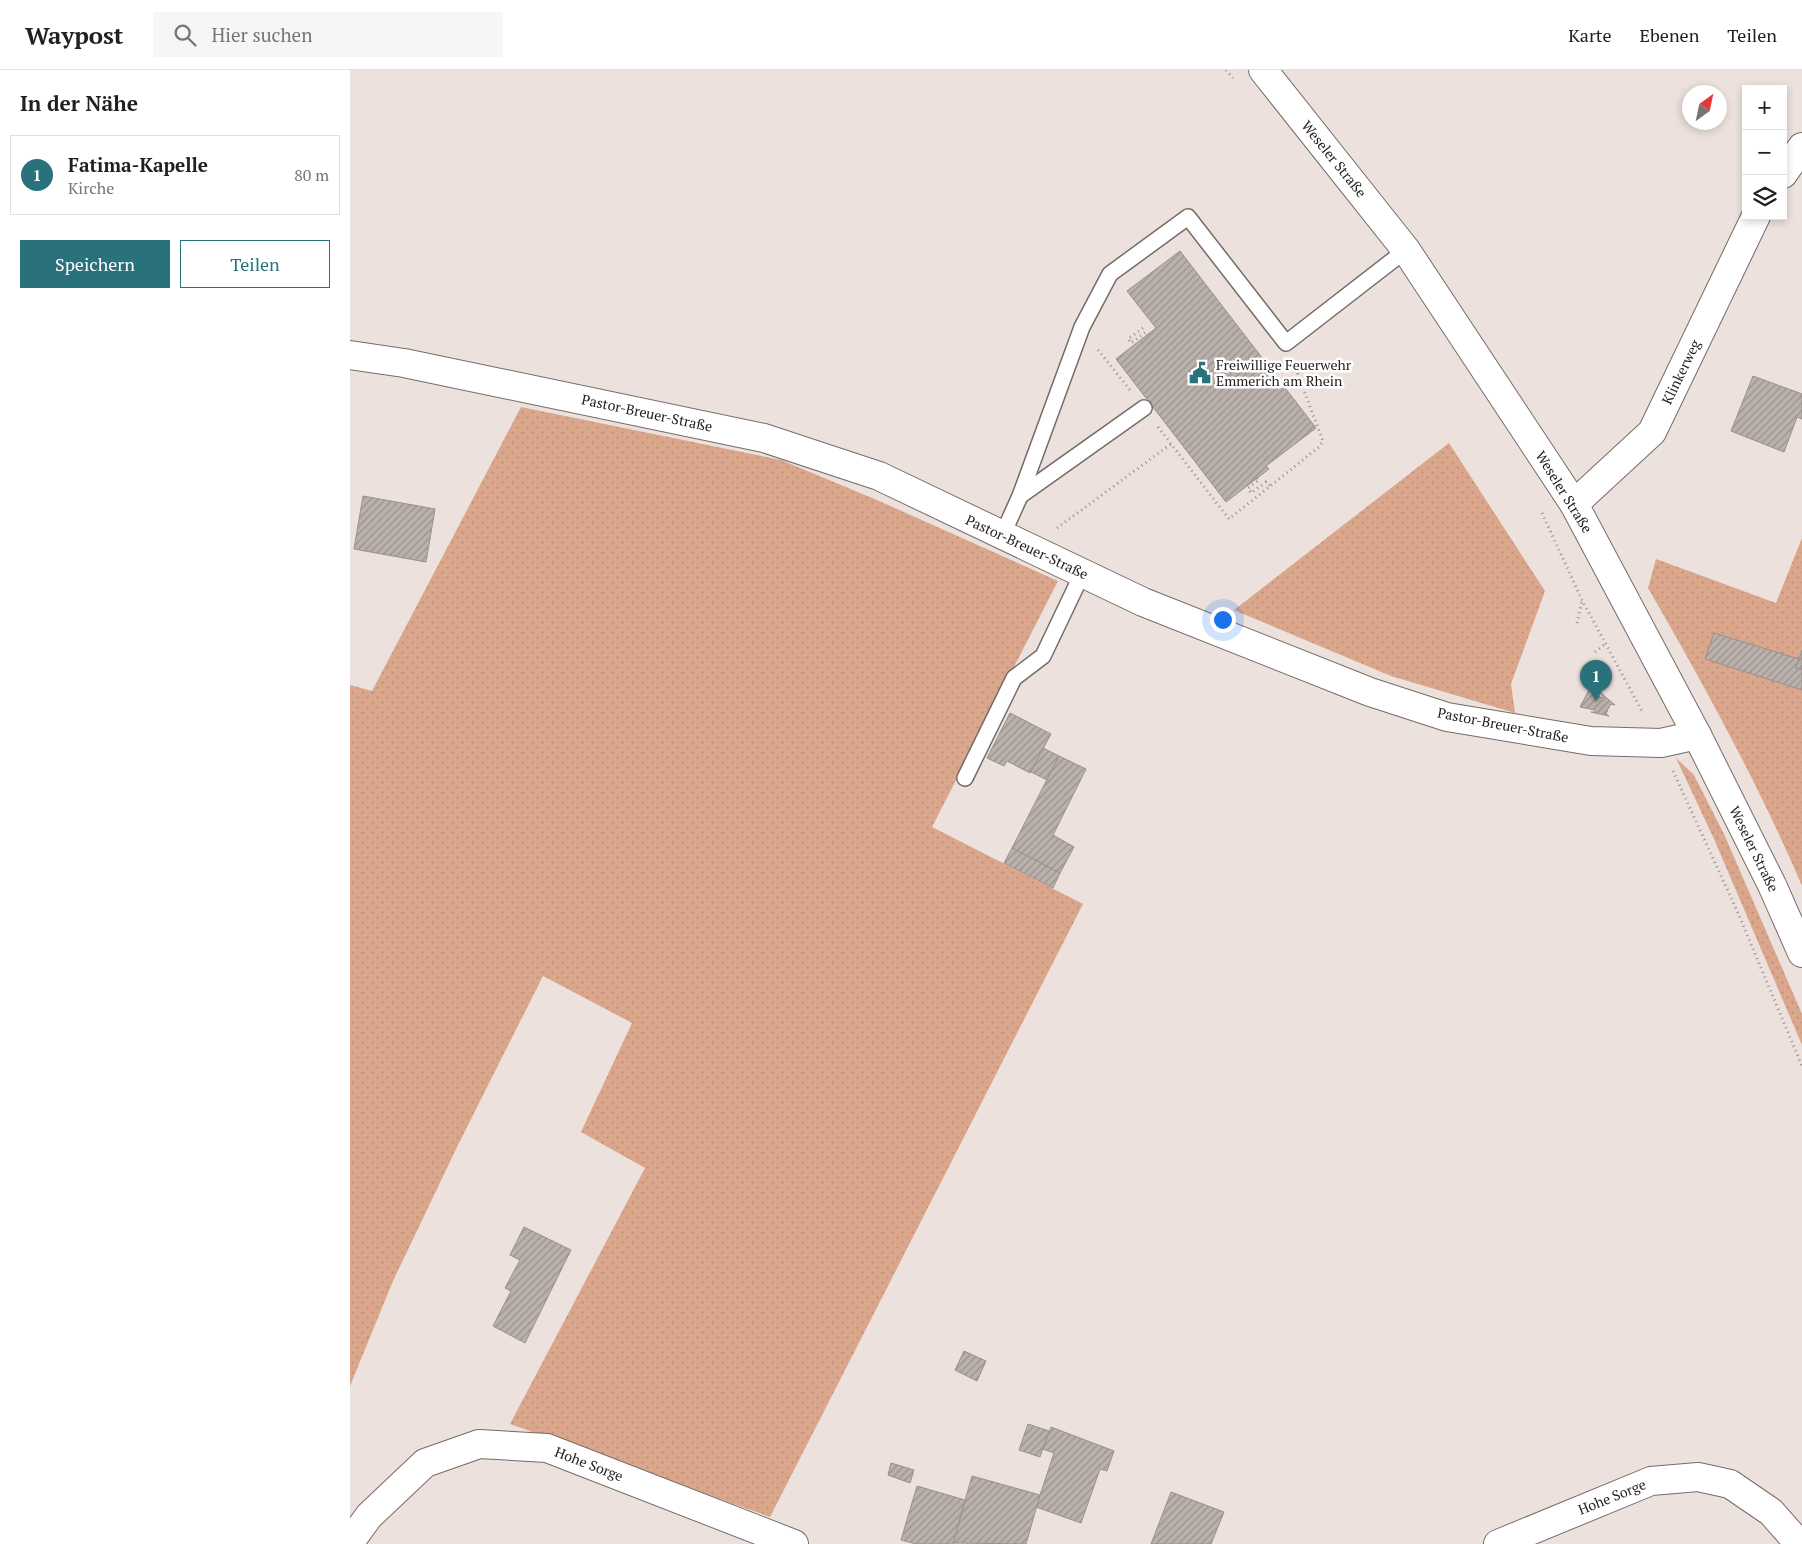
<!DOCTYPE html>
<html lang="de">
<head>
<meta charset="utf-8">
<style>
	body { margin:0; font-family:"PT Serif",serif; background:#f6f6f6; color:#202124 }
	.controls { position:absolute; right:15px; top:15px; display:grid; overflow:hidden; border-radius:0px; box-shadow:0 2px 8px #0003 }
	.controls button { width:45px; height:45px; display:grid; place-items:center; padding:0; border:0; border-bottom:1px solid #e0e0e0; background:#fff; color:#202124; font:25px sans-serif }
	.compass { position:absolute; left:1332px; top:15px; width:45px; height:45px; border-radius:50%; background:#fff; box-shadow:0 2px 8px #0003; rotate:33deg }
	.you { position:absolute; left:872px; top:549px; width:18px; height:18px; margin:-12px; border:4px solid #fff; border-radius:50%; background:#1a73e8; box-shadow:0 0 0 8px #1a73e833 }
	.badge { display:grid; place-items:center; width:32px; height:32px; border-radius:50%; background:#29727b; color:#fff; font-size:16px; font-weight:700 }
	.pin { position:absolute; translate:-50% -41px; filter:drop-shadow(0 1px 2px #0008) }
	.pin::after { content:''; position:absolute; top:26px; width:18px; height:15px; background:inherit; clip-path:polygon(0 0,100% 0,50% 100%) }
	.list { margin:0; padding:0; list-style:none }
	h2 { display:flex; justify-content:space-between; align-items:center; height:65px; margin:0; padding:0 20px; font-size:21px }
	h2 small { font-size:16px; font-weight:400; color:#757577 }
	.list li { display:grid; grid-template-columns:32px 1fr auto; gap:15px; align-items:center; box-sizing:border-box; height:80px; margin:0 10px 10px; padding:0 10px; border:1px solid #e0e0e0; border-radius:0px }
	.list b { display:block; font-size:19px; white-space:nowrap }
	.list p { margin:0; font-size:16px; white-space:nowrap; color:#757577 }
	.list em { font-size:16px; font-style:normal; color:#757577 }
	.actions { display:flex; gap:10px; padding:15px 20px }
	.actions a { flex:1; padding:11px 0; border:1px solid #29727b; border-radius:0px; text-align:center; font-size:18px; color:#29727b }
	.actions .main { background:#29727b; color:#fff }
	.icon { flex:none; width:28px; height:28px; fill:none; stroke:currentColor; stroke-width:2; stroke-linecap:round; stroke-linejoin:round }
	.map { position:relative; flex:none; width:1452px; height:1474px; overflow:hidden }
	header { display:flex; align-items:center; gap:30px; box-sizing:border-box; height:70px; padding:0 25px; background:#fff; border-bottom:1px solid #e0e0e0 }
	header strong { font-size:24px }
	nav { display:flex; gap:28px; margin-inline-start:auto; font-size:18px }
	.search { width:350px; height:45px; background:#f6f6f6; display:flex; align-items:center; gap:12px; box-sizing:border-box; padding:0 18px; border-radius:0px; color:#757577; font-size:19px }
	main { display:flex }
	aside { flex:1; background:#fff }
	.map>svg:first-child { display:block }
</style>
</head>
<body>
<header>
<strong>Waypost</strong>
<div class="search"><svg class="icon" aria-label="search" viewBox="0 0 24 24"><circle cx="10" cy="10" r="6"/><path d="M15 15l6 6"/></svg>Hier suchen</div>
<nav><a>Karte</a><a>Ebenen</a><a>Teilen</a></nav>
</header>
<main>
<aside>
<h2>In der Nähe<small></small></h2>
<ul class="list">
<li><span class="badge">1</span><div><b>Fatima-Kapelle</b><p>Kirche</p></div><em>80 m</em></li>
</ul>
<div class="actions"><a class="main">Speichern</a><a>Teilen</a></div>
</aside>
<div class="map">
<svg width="1452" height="1474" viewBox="0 0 1452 1474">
	<defs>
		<pattern id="grass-dots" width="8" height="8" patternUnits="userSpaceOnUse" patternTransform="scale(1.25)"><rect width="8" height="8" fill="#dba78c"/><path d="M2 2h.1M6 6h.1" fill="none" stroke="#bc8f78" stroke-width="1.8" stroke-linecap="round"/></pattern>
		<pattern id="building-hatch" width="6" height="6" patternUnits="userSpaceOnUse" patternTransform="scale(1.25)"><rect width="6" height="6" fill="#bbb1ac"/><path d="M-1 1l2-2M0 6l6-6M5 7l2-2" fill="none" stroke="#98908c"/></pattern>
	</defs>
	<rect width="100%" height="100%" fill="#ece1dc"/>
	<g fill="url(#grass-dots)">
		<path d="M171,337L431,390L527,430L708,511L582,757L733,834L420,1447L160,1354L295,1098L231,1062L282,953L193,906L108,1075L43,1211L0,1316V615L22,621Z"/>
		<path d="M1099,373L1195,521L1161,614L1165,643L1041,606L884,540Z"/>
		<path d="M1452,468V816C1408,713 1354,615 1298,518L1306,489L1426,533Z"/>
		<path d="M1326,688L1344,705L1374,764L1452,944V975L1364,769Z"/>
	</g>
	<g fill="url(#building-hatch)" stroke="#9a908b">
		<path d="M830,181L966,358L916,396L919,399L876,432L766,289L806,258L777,221Z"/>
		<path d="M1403,306L1452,324V349L1447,347L1434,382L1381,361Z"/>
		<path d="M13,426L85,439L76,492L4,479Z"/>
		<path d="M1364,563L1449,589L1446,598L1452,599V620L1355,589Z"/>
		<path d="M1452,580V599L1446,598Z"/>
		<path d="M1240,618L1251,628L1253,626L1251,623L1265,635L1261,634L1258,639L1256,644L1259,646L1241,642H1245V640L1230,637Z"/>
		<path d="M660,643L701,664L680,703L657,691L654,696L637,688Z"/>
		<path d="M693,678L709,686L697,710L681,702Z"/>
		<path d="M709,686L736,699L703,765L724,777L710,803L662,778Z"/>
		<path d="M662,778L710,803L703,818L654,793Z"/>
		<path d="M174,1157L221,1180L175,1273L143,1256L161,1221L155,1218L170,1190L160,1185Z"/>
		<path d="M614,1281L636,1291L627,1311L605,1300Z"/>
		<path d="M678,1354L699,1361L690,1387L669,1380Z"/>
		<path d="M701,1357L764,1381L757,1401L750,1399L731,1453L686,1437L704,1383L693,1379Z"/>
		<path d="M541,1393L564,1400L560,1413L538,1405Z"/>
		<path d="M622,1406L690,1425L676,1474L603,1473Z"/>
		<path d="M567,1416L615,1430L603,1474H566L551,1470Z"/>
		<path d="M821,1422L874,1442L861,1474H801Z"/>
	</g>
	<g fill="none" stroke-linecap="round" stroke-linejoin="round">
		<g stroke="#756c67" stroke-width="18">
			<g id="service">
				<path d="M670,426L794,338"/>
				<path d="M652,466L670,426L732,257L760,204L838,147L936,273L1056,180"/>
				<path d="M615,708L664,608L693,586L732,504"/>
			</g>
		</g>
		<g stroke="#756c67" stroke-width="30">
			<g id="minor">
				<path d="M1433,104L1452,77"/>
				<path d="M0,285L54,293L414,368L529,406L793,532L1020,622L1097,647L1241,671L1311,673L1347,665"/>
				<path d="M1224,434L1302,362L1406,146"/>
				<path d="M0,1472L19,1446L75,1393L129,1374L197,1378L444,1474"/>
				<path d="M1148,1474L1301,1411L1348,1407L1380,1414L1421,1442L1444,1468L1452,1470"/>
			</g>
		</g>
		<g stroke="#756c67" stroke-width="30">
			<path id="secondary" d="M913,0L1056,180L1224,434L1347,665L1422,815L1452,883"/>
		</g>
		<g stroke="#98908c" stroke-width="3" stroke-dasharray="1 4" stroke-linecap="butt">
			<path d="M876,0L883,8"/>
			<path d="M793,258L778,269L781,273L796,262L798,265"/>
			<path d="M748,280L780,320"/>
			<path d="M808,357L879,449L969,377L973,371L944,294"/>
			<path d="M907,408L909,410L898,418L901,423L916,412L920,416"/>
			<path d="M1192,443L1232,530L1293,643"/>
			<path d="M707,458L821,374"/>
			<path d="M1227,553L1232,531"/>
			<path d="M1245,582L1255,574"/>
			<path d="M1323,701L1388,843L1452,996"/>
		</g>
		<use href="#service" stroke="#fff" stroke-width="15"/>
		<use href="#minor" stroke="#fff" stroke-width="28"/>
		<use href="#secondary" stroke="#fff" stroke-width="28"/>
	</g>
	<defs>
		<g id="civic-bare" transform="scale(1.725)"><path d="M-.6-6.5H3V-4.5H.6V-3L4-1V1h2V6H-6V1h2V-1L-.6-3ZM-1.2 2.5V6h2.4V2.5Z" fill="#29727b" stroke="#fff" stroke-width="2.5" paint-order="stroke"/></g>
	</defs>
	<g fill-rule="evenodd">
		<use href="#civic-bare" x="850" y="303"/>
	</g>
	<g text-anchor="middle" stroke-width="5" stroke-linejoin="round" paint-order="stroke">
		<g font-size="14" fill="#262220" stroke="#fff">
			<text transform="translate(984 89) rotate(51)" y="5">Weseler Straße</text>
			<text transform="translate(1331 302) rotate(-64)" y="5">Klinkerweg</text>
			<text transform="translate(297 343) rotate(12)" y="5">Pastor-Breuer-Straße</text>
			<text transform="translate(1214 422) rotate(58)" y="5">Weseler Straße</text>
			<text transform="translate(677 477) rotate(25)" y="5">Pastor-Breuer-Straße</text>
			<text transform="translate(1153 655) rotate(11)" y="5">Pastor-Breuer-Straße</text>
			<text transform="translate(1404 779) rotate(64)" y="5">Weseler Straße</text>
			<text transform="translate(239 1394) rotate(21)" y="5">Hohe Sorge</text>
			<text transform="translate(1262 1427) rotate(-22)" y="5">Hohe Sorge</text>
		</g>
		<g font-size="14" fill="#262220" stroke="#fff" text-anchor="start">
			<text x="866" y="300">Freiwillige Feuerwehr<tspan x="866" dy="16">Emmerich am Rhein</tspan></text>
		</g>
	</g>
</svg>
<div class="controls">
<button>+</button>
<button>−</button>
<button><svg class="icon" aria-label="layers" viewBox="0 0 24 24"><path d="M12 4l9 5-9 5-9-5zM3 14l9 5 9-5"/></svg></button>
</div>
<svg class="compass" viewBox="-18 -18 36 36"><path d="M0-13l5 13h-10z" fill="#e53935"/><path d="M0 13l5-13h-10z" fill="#757577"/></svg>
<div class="you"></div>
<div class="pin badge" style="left:1246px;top:631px">1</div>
</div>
</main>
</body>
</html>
